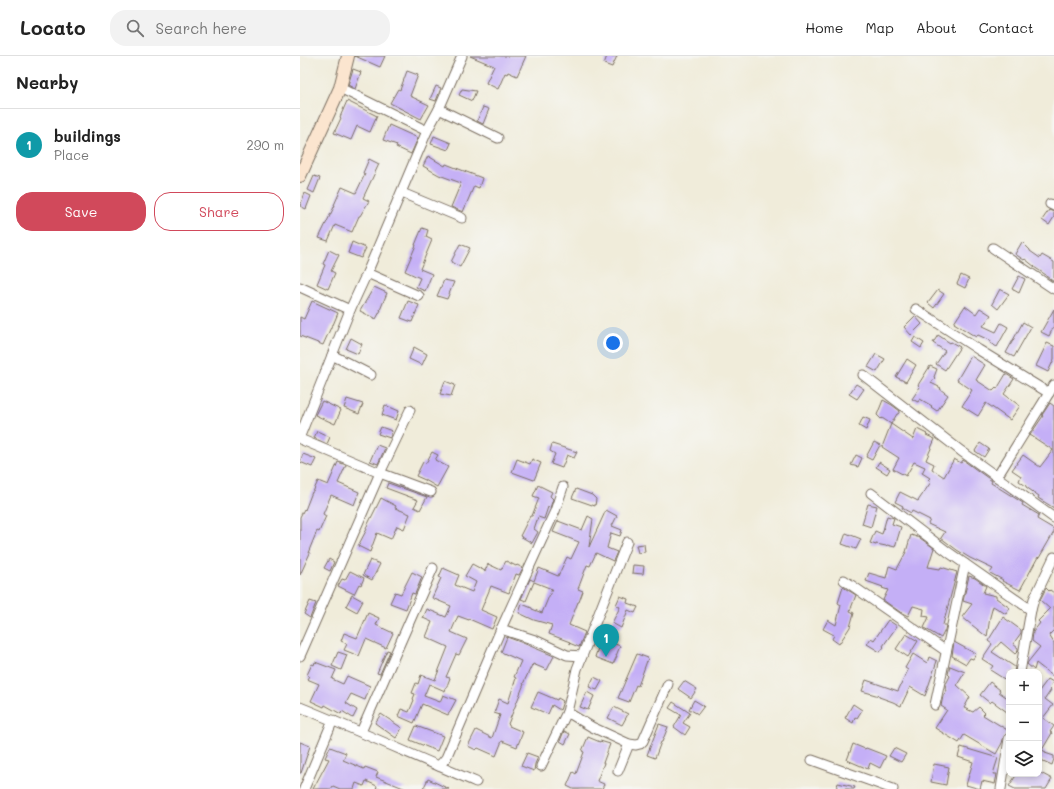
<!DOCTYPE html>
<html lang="en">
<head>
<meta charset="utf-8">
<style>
	body { margin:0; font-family:Mali,sans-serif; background:#f2f2f2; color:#222 }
	.controls { position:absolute; right:12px; bottom:12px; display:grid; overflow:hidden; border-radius:8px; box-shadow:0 2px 6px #0003 }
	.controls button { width:36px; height:36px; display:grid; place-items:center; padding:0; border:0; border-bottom:1px solid #e0e0e0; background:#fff; color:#222; font:20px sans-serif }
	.you { position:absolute; left:313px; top:287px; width:14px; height:14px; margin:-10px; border:3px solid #fff; border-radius:50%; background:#1a73e8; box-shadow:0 0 0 6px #1a73e833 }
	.badge { display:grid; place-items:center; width:26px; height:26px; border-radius:50%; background:#d1495b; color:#fff; font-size:13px; font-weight:700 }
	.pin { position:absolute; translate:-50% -33px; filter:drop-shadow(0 1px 2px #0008) }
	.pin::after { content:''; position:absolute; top:21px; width:14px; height:12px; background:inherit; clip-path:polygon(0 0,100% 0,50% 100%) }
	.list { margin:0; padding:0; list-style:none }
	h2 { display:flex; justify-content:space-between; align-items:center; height:52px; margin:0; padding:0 16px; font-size:17px }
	h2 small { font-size:13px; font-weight:400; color:#767676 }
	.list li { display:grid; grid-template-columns:26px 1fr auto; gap:12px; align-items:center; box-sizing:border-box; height:72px; padding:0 16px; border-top:1px solid #e0e0e0 }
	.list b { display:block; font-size:15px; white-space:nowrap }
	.list p { margin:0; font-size:13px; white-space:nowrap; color:#767676 }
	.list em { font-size:13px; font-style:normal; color:#767676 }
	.actions { display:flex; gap:8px; padding:12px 16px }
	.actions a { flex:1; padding:9px 0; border:1px solid #d1495b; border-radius:16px; text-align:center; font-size:14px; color:#d1495b }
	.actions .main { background:#d1495b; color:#fff }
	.icon { flex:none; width:22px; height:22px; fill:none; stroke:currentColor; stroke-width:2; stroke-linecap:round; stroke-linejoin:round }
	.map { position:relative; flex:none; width:754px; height:733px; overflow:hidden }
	header { display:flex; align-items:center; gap:24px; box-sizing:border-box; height:56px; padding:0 20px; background:#fff; border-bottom:1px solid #e0e0e0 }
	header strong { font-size:19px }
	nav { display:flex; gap:22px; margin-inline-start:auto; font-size:14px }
	.search { width:280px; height:36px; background:#f2f2f2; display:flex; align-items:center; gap:10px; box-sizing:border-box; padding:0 14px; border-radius:16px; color:#767676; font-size:15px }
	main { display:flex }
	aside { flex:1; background:#fff }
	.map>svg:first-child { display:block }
</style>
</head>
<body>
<header>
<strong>Locato</strong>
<div class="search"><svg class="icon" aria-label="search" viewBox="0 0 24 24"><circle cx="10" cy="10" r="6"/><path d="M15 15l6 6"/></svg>Search here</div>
<nav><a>Home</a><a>Map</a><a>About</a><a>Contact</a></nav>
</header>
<main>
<aside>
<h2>Nearby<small></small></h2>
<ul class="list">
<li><span class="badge" style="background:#0f9aa8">1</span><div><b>buildings</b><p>Place</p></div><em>290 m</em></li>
</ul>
<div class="actions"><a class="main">Save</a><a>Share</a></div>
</aside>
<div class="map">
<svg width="754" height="733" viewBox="0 0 754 733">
	<rect width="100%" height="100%" fill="#f6f6f2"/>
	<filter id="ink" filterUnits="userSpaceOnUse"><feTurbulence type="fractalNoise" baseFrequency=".025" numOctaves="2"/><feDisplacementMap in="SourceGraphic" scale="8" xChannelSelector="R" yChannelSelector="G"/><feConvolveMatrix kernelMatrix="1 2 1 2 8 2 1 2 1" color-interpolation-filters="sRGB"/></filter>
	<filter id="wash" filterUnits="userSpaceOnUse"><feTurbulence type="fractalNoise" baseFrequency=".012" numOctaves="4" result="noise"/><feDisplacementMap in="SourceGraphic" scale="16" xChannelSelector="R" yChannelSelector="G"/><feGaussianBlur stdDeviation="0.9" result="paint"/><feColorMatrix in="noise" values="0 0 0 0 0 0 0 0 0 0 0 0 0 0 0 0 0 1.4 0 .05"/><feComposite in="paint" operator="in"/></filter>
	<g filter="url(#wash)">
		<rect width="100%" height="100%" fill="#f0ecda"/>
		<g id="blocks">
			<g fill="#c4aff6">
				<path d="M55,0H85L80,11Z"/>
				<path d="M170,0H226L217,20L208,16L207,18L205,17L198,33L186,27L194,10Z"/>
				<path d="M307,0H317L312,11L304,8Z"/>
				<path d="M53,13L61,16L55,33L48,29Z"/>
				<path d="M107,15L118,19L110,40L129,49L121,63L90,47L98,33L100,34Z"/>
				<path d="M136,30L141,32L136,45L130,43Z"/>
				<path d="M162,33L176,35L172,45L159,39Z"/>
				<path d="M47,45L77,60L70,76L57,70L51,84L34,77L41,62L40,61Z"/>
				<path d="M183,51L189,53L183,68L177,65Z"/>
				<path d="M89,69L118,82L111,98L96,91L97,89L83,84Z"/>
				<path d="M134,80L151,87L148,94L131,88Z"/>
				<path d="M128,100L145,110L146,108L182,122L179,132L174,130L163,156L151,151L161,127L139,119L123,110Z"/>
				<path d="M69,103L79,108L63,142L69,145L60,160H59L52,176L35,169L28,185L19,182L35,149H34L42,131L56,137L65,118L63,117Z"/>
				<path d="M14,120L20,122L14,137L8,134Z"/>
				<path d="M5,137L11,140L6,153L0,150Z"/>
				<path d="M749,154L754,156V161L749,169L742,164Z"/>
				<path d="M122,172L128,174L126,181L132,184L120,213L132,218L125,235L116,231L120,222L105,215L116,189H115Z"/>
				<path d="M52,186L66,192L61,202L48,197Z"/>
				<path d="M722,186L730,194V195L740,202L742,199L754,206V226L746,220V219L734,211H735L725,203L724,204L715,198Z"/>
				<path d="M160,188L170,192L160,211L151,206Z"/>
				<path d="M29,194L39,199L31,215L35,217L28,233L17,228L25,209L23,208Z"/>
				<path d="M661,219L669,223L665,232L657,228Z"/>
				<path d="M719,220L725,223L719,237L712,233Z"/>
				<path d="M144,224L154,226L147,243L137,240Z"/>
				<path d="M74,231L87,237L80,254H81L76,263L60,255Z"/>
				<path d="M700,233L709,238L698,253L692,248Z"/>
				<path d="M638,234L644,238L634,252L628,247Z"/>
				<path d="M12,245L38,257L33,269H32L23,289L0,280V261L4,263Z"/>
				<path d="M108,245L119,249L112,266L101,262Z"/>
				<path d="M665,250L676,258L680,252L691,259L683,270L696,276L701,267L708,271L697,291L690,287L691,285L678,279L676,281L654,267Z"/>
				<path d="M754,253V270L749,280L741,276Z"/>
				<path d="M615,260L622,268L611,279L604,271Z"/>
				<path d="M723,266L731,271L714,301L706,297Z"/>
				<path d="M638,279L650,287L651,286L660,291L645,314L636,308L645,295L633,287Z"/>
				<path d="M615,281L624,287L621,292L612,286Z"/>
				<path d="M51,282L62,288L58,298L46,293Z"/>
				<path d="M747,287L754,290V303L748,316L736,310Z"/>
				<path d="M114,291L127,298L122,309L109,303Z"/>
				<path d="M576,298L585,303L577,316L568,311Z"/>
				<path d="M671,300L685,309L676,324L693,335L696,332L697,333L706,318L714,323L704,338L720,350L710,364L686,347L678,360L662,350L672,334L657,324Z"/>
				<path d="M607,303L616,309L606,326L596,321Z"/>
				<path d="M630,310L637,313L634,321L635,322L631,327L641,332L640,333L648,339L637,355L631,351L632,350L620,343L618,346L612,343L620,331L618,329Z"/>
				<path d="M145,325L155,329L151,340L140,338Z"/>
				<path d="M556,328L564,333L557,343L549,338Z"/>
				<path d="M47,343L63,348L59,358L44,352Z"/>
				<path d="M583,344L592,349L600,355L598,358H597L591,368L582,362L581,363L577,359Z"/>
				<path d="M22,345L41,354L35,368L15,359Z"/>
				<path d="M750,347L754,350V452L738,442L739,440L726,431V430L719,425L721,420L712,414L723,399L740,411L753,394L730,379L743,360L742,359Z"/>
				<path d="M85,349L99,355L96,364L82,359Z"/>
				<path d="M563,361L570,364L566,374L559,370Z"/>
				<path d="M591,368L613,383L617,373L627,378L626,379L635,383L626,404L634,408L632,413L644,421L654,403L661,407L663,404L692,425L691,427L723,447L722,449L739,459L737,463L754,473V476L739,502L738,501L720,534L702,525L703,524L690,517L693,513L670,502L657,494L641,482L645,476L628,468L630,464L612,455L611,457L602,452L603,450L595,446L600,436L618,445L631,426L628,424L630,422L622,417L625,411L614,406L606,420L593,413L599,402L582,391Z"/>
				<path d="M81,371L92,375L90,382L78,378Z"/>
				<path d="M17,375L30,381L27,388L14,382Z"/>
				<path d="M574,386L580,389L572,404L566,401Z"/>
				<path d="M680,387L689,393L684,401L675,395Z"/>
				<path d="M252,388L277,396L274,402L267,399L262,412L251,408L255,398L250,395Z"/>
				<path d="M77,389L85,392L78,408L70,405Z"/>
				<path d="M132,396L138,399L135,404L148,411L137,431L125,424L116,420L123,406L126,407Z"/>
				<path d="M3,398L16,403L12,411L0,406Z"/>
				<path d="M556,399L562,402L558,411L551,409Z"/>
				<path d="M217,403L230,408L232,403L241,407L234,424L212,416Z"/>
				<path d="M38,406L46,409L38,427L59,436L54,449L31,439L23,458L26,460L19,476L17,475L8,497H10L0,519V461L4,453L5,454L12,436H13L18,425L28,429Z"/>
				<path d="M579,406L590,413L587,418L576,411Z"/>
				<path d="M88,427L127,441L120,454L114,451L118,444L86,432Z"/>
				<path d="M238,429L252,436L250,440L253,443L250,452L248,451L244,463L238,461L234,473L238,476L232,487L220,480L230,460H232L239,442L233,440Z"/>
				<path d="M276,433L292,439L296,443L295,450L272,442Z"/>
				<path d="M81,442L96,450L95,452L110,458L104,473L97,470L91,483L77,477L70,496L58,490L67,473L66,472Z"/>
				<path d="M568,448L577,450L571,471L562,468Z"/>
				<path d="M306,454L317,460L312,470L322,474L320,480L311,477L307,492L317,496L313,505L296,497L290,510L287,509L278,533L283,535L279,546H278L269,569L285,576L279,591L269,587L270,586L249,578L252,569L234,564L219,557L222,548L232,552V553L242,557L252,533L234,526L226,545L221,543L230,523L234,525L239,512L258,520L267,501L271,503L279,486L253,476L258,465L282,474L288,460L293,463L289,491Z"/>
				<path d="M587,460L594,462L592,468L601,471L595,491L587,489L586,490L576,488V489L570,487L575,475L582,478Z"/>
				<path d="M546,477L561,483L556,493L542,488Z"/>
				<path d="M611,479L620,482L634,492L628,511L640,513L641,511L657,516L643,569H646L645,574L641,582L624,572L629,561L623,560L624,553L613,550L608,560L600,556L583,544L588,534L582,532L583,531L566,525L569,517L586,522L589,510L597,513L606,496Z"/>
				<path d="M344,488L345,496L338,497L336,489Z"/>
				<path d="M29,503L34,506L30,515L24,512Z"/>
				<path d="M70,504L80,508L72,524L63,519Z"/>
				<path d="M206,505L216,510L217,509L223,512L219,519L216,518L209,537L191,530L181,554L197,561L192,573L169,563V564L158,560L151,576L167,583L159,599L156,598L146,621L150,622L145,635L129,628L124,640L140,646L143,639L156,644L148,659L122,648L114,667L98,660L101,653L109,656L114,644L113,643L115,638L112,637L116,627L118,628L121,619L135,624L148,591L126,581L132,566L123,562L127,553L146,561L151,550L132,542L141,522L139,521L143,512L159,519L155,529L172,536L176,526L165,520L172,508L185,515L188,508L201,514Z"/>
				<path d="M333,509L344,510L343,518L332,517Z"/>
				<path d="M50,515L64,522L61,529L59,528L54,538L38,530L42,523L45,524Z"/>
				<path d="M112,516L122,521L115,538L112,537L106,553L90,547L95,536L101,538Z"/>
				<path d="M669,520L675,522L686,530L683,537L696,540V542L710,552L706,558L693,550L690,561L687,581L662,561L672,548L663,545Z"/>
				<path d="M543,531L556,539L550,555L554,557L550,571L539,588L532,583L534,579L523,573L528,564L536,569L541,549L538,547Z"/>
				<path d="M746,532L749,535L750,534L754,537V574L749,579L754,587V621L736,607L734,614L727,608L728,606L740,591L732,585L733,576L740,567L738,565L750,553L740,544Z"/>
				<path d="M52,539L63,545L57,556L46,550Z"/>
				<path d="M320,540L328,543L327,547L338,551L335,557L328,554L321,572L312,567L320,551L316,549Z"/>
				<path d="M10,545L16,547L10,562L4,558Z"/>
				<path d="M68,557L79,562L76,569L93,577L86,592L66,583L59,600L44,594L47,588L41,585L44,577L57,582Z"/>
				<path d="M703,561L721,574V577L713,588L718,592V595L715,598L701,586L692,596L715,611L714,616H709V626L690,614L693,610L682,603L692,588L688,585Z"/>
				<path d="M588,564L597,570L583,590L584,591L580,596L567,588L571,582L574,584Z"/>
				<path d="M606,578L618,585L608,601L596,593Z"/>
				<path d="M207,581L223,587L254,600L247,614L233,608L232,610V609L223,628H224L208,668L209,669V670L223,676L217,691L202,685L196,700L178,692L176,694L168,690L176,674L192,682L200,659L194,657L199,643L208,647L216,622L214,621L221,605L201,596Z"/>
				<path d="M303,583L320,590L316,600H317L313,608L295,601L298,592L299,593L301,585H303Z"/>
				<path d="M654,586L676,598L673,603L670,602L666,608L652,600Z"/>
				<path d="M87,594L90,595L80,618L77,617Z"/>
				<path d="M38,596L47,599L41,614L32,610Z"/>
				<path d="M337,598L348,602L338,630L336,629L329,646L318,642Z"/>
				<path d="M613,598L627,607L629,601L637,605L625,640L610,631L601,650L593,646L579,641V640L562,635L566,624L598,635L608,614L605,612Z"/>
				<path d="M15,606L36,614L32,623L43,628L47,620L70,630L65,644L51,638L46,647L57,654L53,662L42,655L41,658L25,649L24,651L11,645L19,628L7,623L9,620L7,619L12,608L14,609Z"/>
				<path d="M650,610L665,616L657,629L670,641L664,652L673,656L679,651L685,657L683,659L709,675L708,677L704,680L702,687L696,698L664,679L659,687L635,672L647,654L641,650L643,640L647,634L645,633L646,628L650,620L648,618Z"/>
				<path d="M294,621L302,625L297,634L289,631Z"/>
				<path d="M748,623L753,626L749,632L751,634L745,643L753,649L743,662L754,670L750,676L752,677L742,694L746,696L745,697L754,700V703L752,709L741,704L739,709V635Z"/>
				<path d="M384,625L397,633L391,642L378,633Z"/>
				<path d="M690,626L700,634L699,636L709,643V653L707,656L692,645L690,647L680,639Z"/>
				<path d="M238,636L257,644L258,642L263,645L260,654L252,649L248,658L231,651Z"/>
				<path d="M287,636L294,640L288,654L280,651Z"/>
				<path d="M394,644L404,650L398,658L389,653Z"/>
				<path d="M373,646L390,657L383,667L390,671L385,679L374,671L381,659L369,652Z"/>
				<path d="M553,648L562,654L557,662L555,661L553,667L545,662Z"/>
				<path d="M314,651L328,658L322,669L308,662Z"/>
				<path d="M81,658L102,672L96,682L75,667Z"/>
				<path d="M359,668L368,671L362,686H361L355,702L347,699Z"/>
				<path d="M116,670L143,680L137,695L110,684Z"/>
				<path d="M264,675L270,678L265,688L260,685Z"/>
				<path d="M288,681L300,686V685L310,688L303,707H304L297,725L304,728L302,733H273L267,730L273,716L276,718L284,696L282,695Z"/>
				<path d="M0,686L10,690L1,717H0Z"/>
				<path d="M553,688L565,693L566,692L579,697L586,700L580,712L570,707L568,713L547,704Z"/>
				<path d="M30,691L46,697L43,704L64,713L65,711L78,716L76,721L106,733H76L77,730L66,725L64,730L56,727L54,733H40L33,730L31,733H13L29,703L25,702Z"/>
				<path d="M661,691L698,702L693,718H697L695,728L682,725L680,733L666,729L673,706L658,701Z"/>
				<path d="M594,692L606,698L601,706L589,700Z"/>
				<path d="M227,697L238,701L235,708L234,715L221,710Z"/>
				<path d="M634,708L649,711L646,729L631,726Z"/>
				<path d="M739,716L752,723L746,733H715L709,730L717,718H739Z"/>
				<path d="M128,723L149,733H123Z"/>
				<path d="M538,727L555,731L554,733H536Z"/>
			</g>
		</g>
	</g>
	<g filter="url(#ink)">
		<use href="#blocks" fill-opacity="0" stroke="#7a6e60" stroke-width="1"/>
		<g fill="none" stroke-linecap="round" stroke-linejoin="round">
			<g stroke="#7a6e60" stroke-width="11">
				<g id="street">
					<path d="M40,32L127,75"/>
					<path d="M139,53L198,82"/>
					<path d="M102,137L162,162"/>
					<path d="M750,148L754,150"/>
					<path d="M693,192L754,233"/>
					<path d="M67,217L119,240"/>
					<path d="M0,231L50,254"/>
					<path d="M616,253L679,294L749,337"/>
					<path d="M32,299L71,319"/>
					<path d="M563,319L661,395L754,462"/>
					<path d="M0,380L50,254L67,217L127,75L139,53L162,0"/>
					<path d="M0,383L80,417L131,436"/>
					<path d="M697,421L754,329"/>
					<path d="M571,437L648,496L731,554"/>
					<path d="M327,486L277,613L267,656L292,671L329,688L336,689L340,688L343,685L368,628"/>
					<path d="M544,524L646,595"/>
					<path d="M201,573L235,584L267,599L282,600"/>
					<path d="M0,600L80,417L110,354"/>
					<path d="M720,616L731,554L734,543L754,501"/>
					<path d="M635,649L665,508"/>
					<path d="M0,651C59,675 117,701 176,726"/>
					<path d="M61,676L133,512"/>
					<path d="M512,704L593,733"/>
					<path d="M139,710L146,702L201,573L255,455L263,431"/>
					<path d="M241,710L267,656"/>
					<path d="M318,715L329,688"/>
					<path d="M4,733L33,664"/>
					<path d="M701,733L709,683"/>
				</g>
			</g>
			<g stroke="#7a6e60" stroke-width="14">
				<path id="secondary" d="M0,120L40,32L48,0"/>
			</g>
			<use href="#street" stroke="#fff" stroke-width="9"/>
			<use href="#secondary" stroke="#fbe5cf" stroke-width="12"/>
		</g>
	</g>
</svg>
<div class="controls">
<button>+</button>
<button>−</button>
<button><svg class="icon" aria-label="layers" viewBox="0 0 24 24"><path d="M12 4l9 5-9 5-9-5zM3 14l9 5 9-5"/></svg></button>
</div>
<div class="you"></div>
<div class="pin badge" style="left:306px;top:601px;background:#0f9aa8">1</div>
</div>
</main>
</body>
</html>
